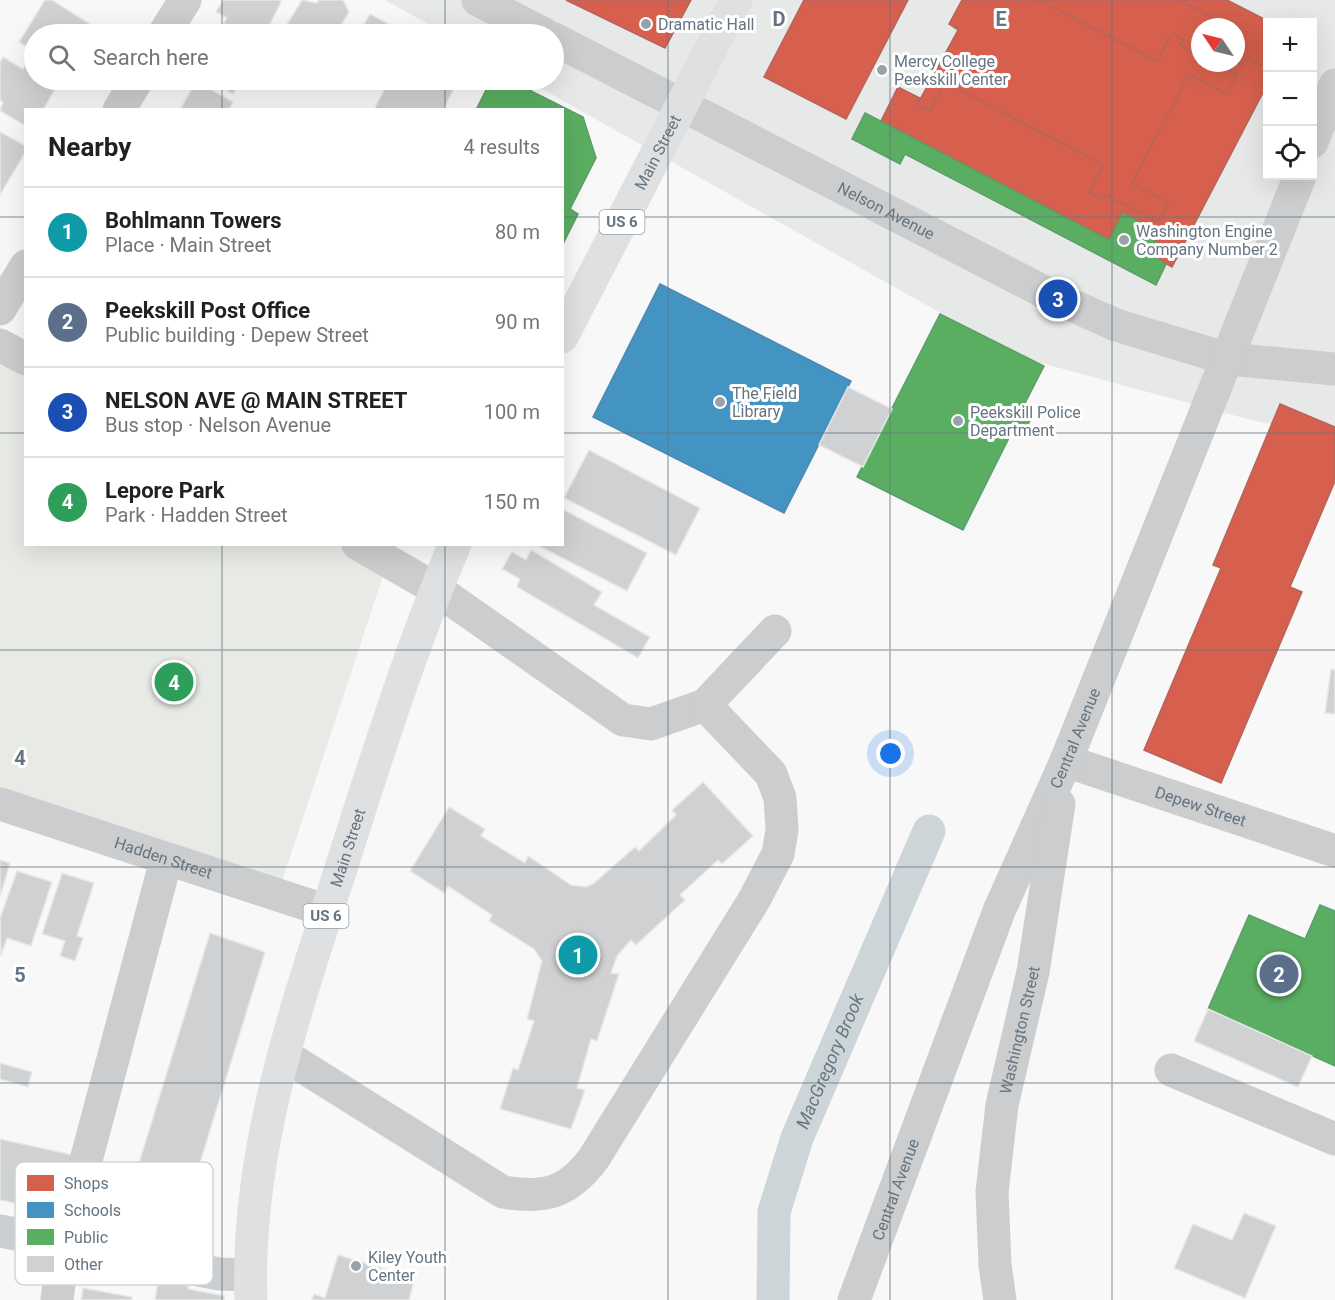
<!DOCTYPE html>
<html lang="en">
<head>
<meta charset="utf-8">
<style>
	body { margin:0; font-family:Roboto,sans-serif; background:#f2f2f2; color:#202124 }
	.controls { position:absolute; right:18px; top:18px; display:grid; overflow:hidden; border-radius:0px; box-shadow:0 6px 24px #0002 }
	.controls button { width:54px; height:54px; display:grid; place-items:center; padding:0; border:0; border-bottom:2px solid #e0e0e0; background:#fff; color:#202124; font:30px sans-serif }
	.compass { position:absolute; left:1191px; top:18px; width:54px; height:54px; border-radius:50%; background:#fff; box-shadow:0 6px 24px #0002; rotate:305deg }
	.you { position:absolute; left:891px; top:754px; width:21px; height:21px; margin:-15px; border:4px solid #fff; border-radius:50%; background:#1a73e8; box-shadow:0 0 0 9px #1a73e833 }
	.badge { display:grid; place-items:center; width:39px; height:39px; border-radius:50%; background:#565b61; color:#fff; font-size:20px; font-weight:700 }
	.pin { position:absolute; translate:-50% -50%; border:3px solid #fff; box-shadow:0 2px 6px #0006 }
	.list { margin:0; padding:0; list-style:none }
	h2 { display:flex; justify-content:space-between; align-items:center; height:78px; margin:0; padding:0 24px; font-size:26px }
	h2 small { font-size:20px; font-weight:400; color:#757577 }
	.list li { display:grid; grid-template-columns:39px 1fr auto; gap:18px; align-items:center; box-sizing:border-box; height:90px; padding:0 24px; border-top:2px solid #e0e0e0 }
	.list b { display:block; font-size:22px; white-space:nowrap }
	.list p { margin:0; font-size:20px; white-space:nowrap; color:#757577 }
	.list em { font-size:20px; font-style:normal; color:#757577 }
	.icon { flex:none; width:33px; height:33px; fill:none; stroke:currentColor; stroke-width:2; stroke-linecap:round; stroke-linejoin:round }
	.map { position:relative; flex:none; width:1335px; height:1300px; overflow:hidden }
	.search { position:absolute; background:#fff; box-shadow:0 6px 24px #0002; left:24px; top:24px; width:540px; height:66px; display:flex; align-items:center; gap:15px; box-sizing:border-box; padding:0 21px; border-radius:33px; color:#757577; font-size:22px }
	.panel { position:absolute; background:#fff; box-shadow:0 6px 24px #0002; left:24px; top:108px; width:540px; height:438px; border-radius:0px }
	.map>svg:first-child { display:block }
</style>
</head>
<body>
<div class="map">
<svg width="1335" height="1300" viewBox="0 0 1335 1300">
	<rect width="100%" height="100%" fill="#f8f8f8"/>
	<path fill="#e7e8e8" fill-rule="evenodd" d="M385,0H1335V437L1251,420L1019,357L526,80H554V34H446ZM1268,22H1312V176H1268ZM1200,27H1236V63H1200Z"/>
	<path fill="#e7eae5" d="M0,343L25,358L26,544H358L388,561L277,896L0,803Z"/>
	<g fill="#d6604d" stroke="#b4665d" stroke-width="1.5">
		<path d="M566,0H691L665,48Z"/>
		<path d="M804,0H908L846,119L764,77Z"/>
		<path d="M962,0H1039L1157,61L1172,33L1184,39L1180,45L1200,55V63H1216L1237,74L1226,94L1189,75L1132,183L1169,203L1158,222L1103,194L1101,199L1089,192L1103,165L945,82L930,111L917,105L958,30L949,24Z"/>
		<path d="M1039,0H1179L1224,23L1222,27H1200V55L1180,45L1184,39L1172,33L1157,61Z"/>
		<path d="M1179,0H1227L1270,22H1268V69L1246,58L1242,65L1236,62V27H1222L1224,23Z"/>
		<path d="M1246,58L1268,69V83L1172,267L1156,258L1163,246L1151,239L1155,230L1123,213L1109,240L881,121L898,87L920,98L917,105L930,111L945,82L1103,165L1089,192L1101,199L1103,194L1158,222L1169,203L1132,183L1189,75L1226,94L1237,74L1216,63L1236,62L1242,65Z"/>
		<path d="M1280,404L1335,427V481L1290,587L1302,592L1221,783L1144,750L1221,568L1213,565Z"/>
	</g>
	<path fill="#4393c3" stroke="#4d8aaf" stroke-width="1.5" d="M660,284L851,381L784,513L593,417Z"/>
	<g fill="#5aae61" stroke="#5d9d6b" stroke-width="1.5">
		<path d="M491,80H531L536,82L531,91L583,117L596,158L570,209L578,214L562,246V110H476Z"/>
		<path d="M865,113L1109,240L1123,213L1155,230L1151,239L1163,246L1156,258L1166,264L1156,285L905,154L900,164L852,139Z"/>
		<path d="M940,314L1044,366L1021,411L1032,416L1025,431L1015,426L963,530L857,477Z"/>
		<path d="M1320,905L1335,911V1066L1208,1009L1249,915L1305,939Z"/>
	</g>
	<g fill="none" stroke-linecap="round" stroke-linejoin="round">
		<path stroke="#ced5d8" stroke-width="33" id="s1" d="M773,1300L774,1212L797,1138L929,831"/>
	</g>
	<g fill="#cfd1d2" stroke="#e8e8e8" stroke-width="1.5">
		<path d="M45,0H52L101,31L99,34H34V51L19,42Z"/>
		<path d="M223,0H280L281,2L265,34H223L219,31L227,18L216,12Z"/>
		<path d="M302,0L317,3L319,0H343L349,12L336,33L331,29L328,34H281Z"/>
		<path d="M370,14L398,29L395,34H359Z"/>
		<path d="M3,57L23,69L28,61L34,65V80H60L43,110H26V126L0,111L3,102L0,100V62Z"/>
		<path d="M207,80H242L233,94Z"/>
		<path d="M359,80H372L369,85Z"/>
		<path d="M389,80H458L443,110H374Z"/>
		<path d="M196,81L233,102L229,110H180Z"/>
		<path d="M0,132L26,146V151L0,195Z"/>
		<path d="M848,387L892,409L863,467L819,445Z"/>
		<path d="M589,450L700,508L676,555L564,498Z"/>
		<path d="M562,509L647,553L627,591L537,545L562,544Z"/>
		<path d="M531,550L602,592L594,605L650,637L638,658L517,587L520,579L502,569L512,552L526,560Z"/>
		<path d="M1331,669L1335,670V714L1325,713Z"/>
		<path d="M703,782L753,836L722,864L718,860L680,895L685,900L636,945L631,940L617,956L611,973L619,974L597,1041L591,1039L577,1088L585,1090L571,1129L500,1109L513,1068L518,1070L534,1021L527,1019L542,961L534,949L489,921L492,915L448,886L444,893L410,871L449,807L485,829L481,836L525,863L528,856L571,885L586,887L593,884L635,847L639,851L676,815L672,810Z"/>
		<path d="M0,860L10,863L0,897Z"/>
		<path d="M17,871L52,882L31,946L7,938L1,956L0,918Z"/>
		<path d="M62,873L94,883L77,936L83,938L75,961L60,956L65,941L42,934Z"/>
		<path d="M210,933L265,952L179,1231L149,1222L148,1226L122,1218Z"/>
		<path d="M1208,1009L1312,1056L1298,1087L1194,1041Z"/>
		<path d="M0,1063L32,1072L28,1087L0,1079Z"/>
		<path d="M0,1139L73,1155L67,1181L63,1180L56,1212L0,1200Z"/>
		<path d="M1244,1213L1276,1226L1245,1298L1174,1268L1193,1224L1232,1240Z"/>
		<path d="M338,1255L415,1278L409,1300H312L314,1294L325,1298Z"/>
		<path d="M158,1281L189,1286L188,1289L225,1296L224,1300H155Z"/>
		<path d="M83,1288L132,1297V1300H81Z"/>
	</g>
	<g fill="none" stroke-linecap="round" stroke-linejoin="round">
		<g stroke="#cbcdce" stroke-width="33">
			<path d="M478,0L544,34"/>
			<path d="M164,34L185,0"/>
			<path id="s2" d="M554,39L1058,299L1116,325L1228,359L1335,369"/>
			<path d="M119,110L137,80"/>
			<path d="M1312,142L1335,85"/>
			<path d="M0,309L26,266"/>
			<path d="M0,345L26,359"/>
			<path d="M358,544L436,589L623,720L651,724L705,705"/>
			<path id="s3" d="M1066,761L1335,851"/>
			<path id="s4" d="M0,804L327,911"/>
			<path d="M284,1055L503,1192C545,1199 568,1193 594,1158L754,900L778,854L782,830L780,798L771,774L705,705L775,631"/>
			<path d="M1171,1070L1335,1139"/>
			<path d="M0,1231L219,1274L250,1275"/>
			<path d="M57,1300L64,1243L166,860"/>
			<path id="s5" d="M854,1300L999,911L1066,761L1300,176"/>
			<path id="s6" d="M1000,1300L995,1265L992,1192L1002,1105L1033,972L1059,804"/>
		</g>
		<g stroke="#dfe0e1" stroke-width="33">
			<path id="s7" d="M562,337L736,0"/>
			<path id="s8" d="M251,1300C245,1150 298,1003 343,862C377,755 411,648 455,544"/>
		</g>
	</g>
	<path fill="none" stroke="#657481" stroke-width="1.5" stroke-opacity="0.55" d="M222,0V34M445,0V34M668,0V1300M890,0V1300M1112,0V1300M222,80V110M445,80V110M0,217H26M562,217H1335M0,433H26M562,433H1335M222,544V1300M445,544V1300M0,650H1335M0,867H1335M0,1083H1335"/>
	<g fill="#98a2ab" stroke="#fff" stroke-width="2">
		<circle cx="646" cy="24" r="6"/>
		<circle cx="882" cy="70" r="6"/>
		<circle cx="1124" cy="240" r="6"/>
		<circle cx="720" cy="402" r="6"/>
		<circle cx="958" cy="421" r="6"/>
		<circle cx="356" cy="1266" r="6"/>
	</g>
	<g text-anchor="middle" stroke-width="6" stroke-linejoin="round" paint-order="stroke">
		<g fill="#fff" stroke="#939ea7" stroke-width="1.5">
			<rect x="599.5" y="210" width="45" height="24" rx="4.5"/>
			<rect x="303.5" y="904" width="45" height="24" rx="4.5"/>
		</g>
		<g font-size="15" font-weight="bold" fill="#657481">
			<text x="622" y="227">US 6</text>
			<text x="326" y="921">US 6</text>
		</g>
		<g font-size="16" fill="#657481" stroke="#fff" text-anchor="start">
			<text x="658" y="30">Dramatic Hall</text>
			<text x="894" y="67">Mercy College<tspan x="894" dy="18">Peekskill Center</tspan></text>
			<text x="1136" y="237">Washington Engine<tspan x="1136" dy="18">Company Number 2</tspan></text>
			<text x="732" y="399">The Field<tspan x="732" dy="18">Library</tspan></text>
			<text x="970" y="418">Peekskill Police<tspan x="970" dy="18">Department</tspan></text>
			<text x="368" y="1263">Kiley Youth<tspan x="368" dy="18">Center</tspan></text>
		</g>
		<g font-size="16" fill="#657481" stroke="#fff">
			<text dy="6" stroke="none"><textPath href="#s7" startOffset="208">Main Street</textPath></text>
			<text dy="6" stroke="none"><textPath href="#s2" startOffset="374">Nelson Avenue</textPath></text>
			<text dy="6" stroke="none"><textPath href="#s5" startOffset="604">Central Avenue</textPath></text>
			<text dy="6" stroke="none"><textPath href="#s3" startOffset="142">Depew Street</textPath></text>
			<text dy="6" stroke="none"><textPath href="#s8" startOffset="465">Main Street</textPath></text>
			<text dy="6" stroke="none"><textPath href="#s4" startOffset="172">Hadden Street</textPath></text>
			<text dy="6" stroke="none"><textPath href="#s6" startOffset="273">Washington Street</textPath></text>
			<text dy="6" stroke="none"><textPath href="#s5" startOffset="118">Central Avenue</textPath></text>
		</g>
		<g font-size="18" font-style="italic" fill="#657982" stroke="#fff">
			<text dy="6" stroke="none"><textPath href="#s1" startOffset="249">MacGregory Brook</textPath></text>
		</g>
	</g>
	<rect x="15" y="1162" width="198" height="123" rx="9" fill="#fff" stroke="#d1d5d9" stroke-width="1.5"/>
	<rect x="27" y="1175" width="27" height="16" fill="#d6604d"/>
	<rect x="27" y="1202" width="27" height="16" fill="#4393c3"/>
	<rect x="27" y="1229" width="27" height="16" fill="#5aae61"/>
	<rect x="27" y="1256" width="27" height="16" fill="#cfd1d2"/>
	<g font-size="16" fill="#657481">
		<text x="64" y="1189">Shops</text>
		<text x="64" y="1216">Schools</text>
		<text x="64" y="1243">Public</text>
		<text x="64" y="1270">Other</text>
	</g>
	<g font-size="20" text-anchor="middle" font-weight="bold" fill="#657481" stroke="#fff" stroke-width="6" stroke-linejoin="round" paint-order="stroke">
		<text x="779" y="26">D</text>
		<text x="1001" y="26">E</text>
		<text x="20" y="765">4</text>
		<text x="20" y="982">5</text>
	</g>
</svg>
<div class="controls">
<button>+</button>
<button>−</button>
<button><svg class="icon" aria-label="locate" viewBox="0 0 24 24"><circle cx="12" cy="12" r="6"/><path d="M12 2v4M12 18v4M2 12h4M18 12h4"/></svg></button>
</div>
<svg class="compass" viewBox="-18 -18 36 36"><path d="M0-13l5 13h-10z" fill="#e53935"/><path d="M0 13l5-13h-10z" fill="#757577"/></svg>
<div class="you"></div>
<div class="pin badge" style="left:578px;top:955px;background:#0f9aa8">1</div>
<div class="pin badge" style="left:1279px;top:974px;background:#5c6f8a">2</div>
<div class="pin badge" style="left:1058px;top:299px;background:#1a4fb4">3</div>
<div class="pin badge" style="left:174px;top:682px;background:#2e9e5b">4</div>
<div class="search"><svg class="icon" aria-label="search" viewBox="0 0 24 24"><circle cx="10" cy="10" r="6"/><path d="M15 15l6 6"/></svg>Search here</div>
<section class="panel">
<h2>Nearby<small>4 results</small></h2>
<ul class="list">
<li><span class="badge" style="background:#0f9aa8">1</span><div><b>Bohlmann Towers</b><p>Place · Main Street</p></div><em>80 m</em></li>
<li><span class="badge" style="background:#5c6f8a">2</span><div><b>Peekskill Post Office</b><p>Public building · Depew Street</p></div><em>90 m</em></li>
<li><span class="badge" style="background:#1a4fb4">3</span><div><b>NELSON AVE @ MAIN STREET</b><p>Bus stop · Nelson Avenue</p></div><em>100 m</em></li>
<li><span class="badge" style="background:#2e9e5b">4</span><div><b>Lepore Park</b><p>Park · Hadden Street</p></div><em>150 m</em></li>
</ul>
</section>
</div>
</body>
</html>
